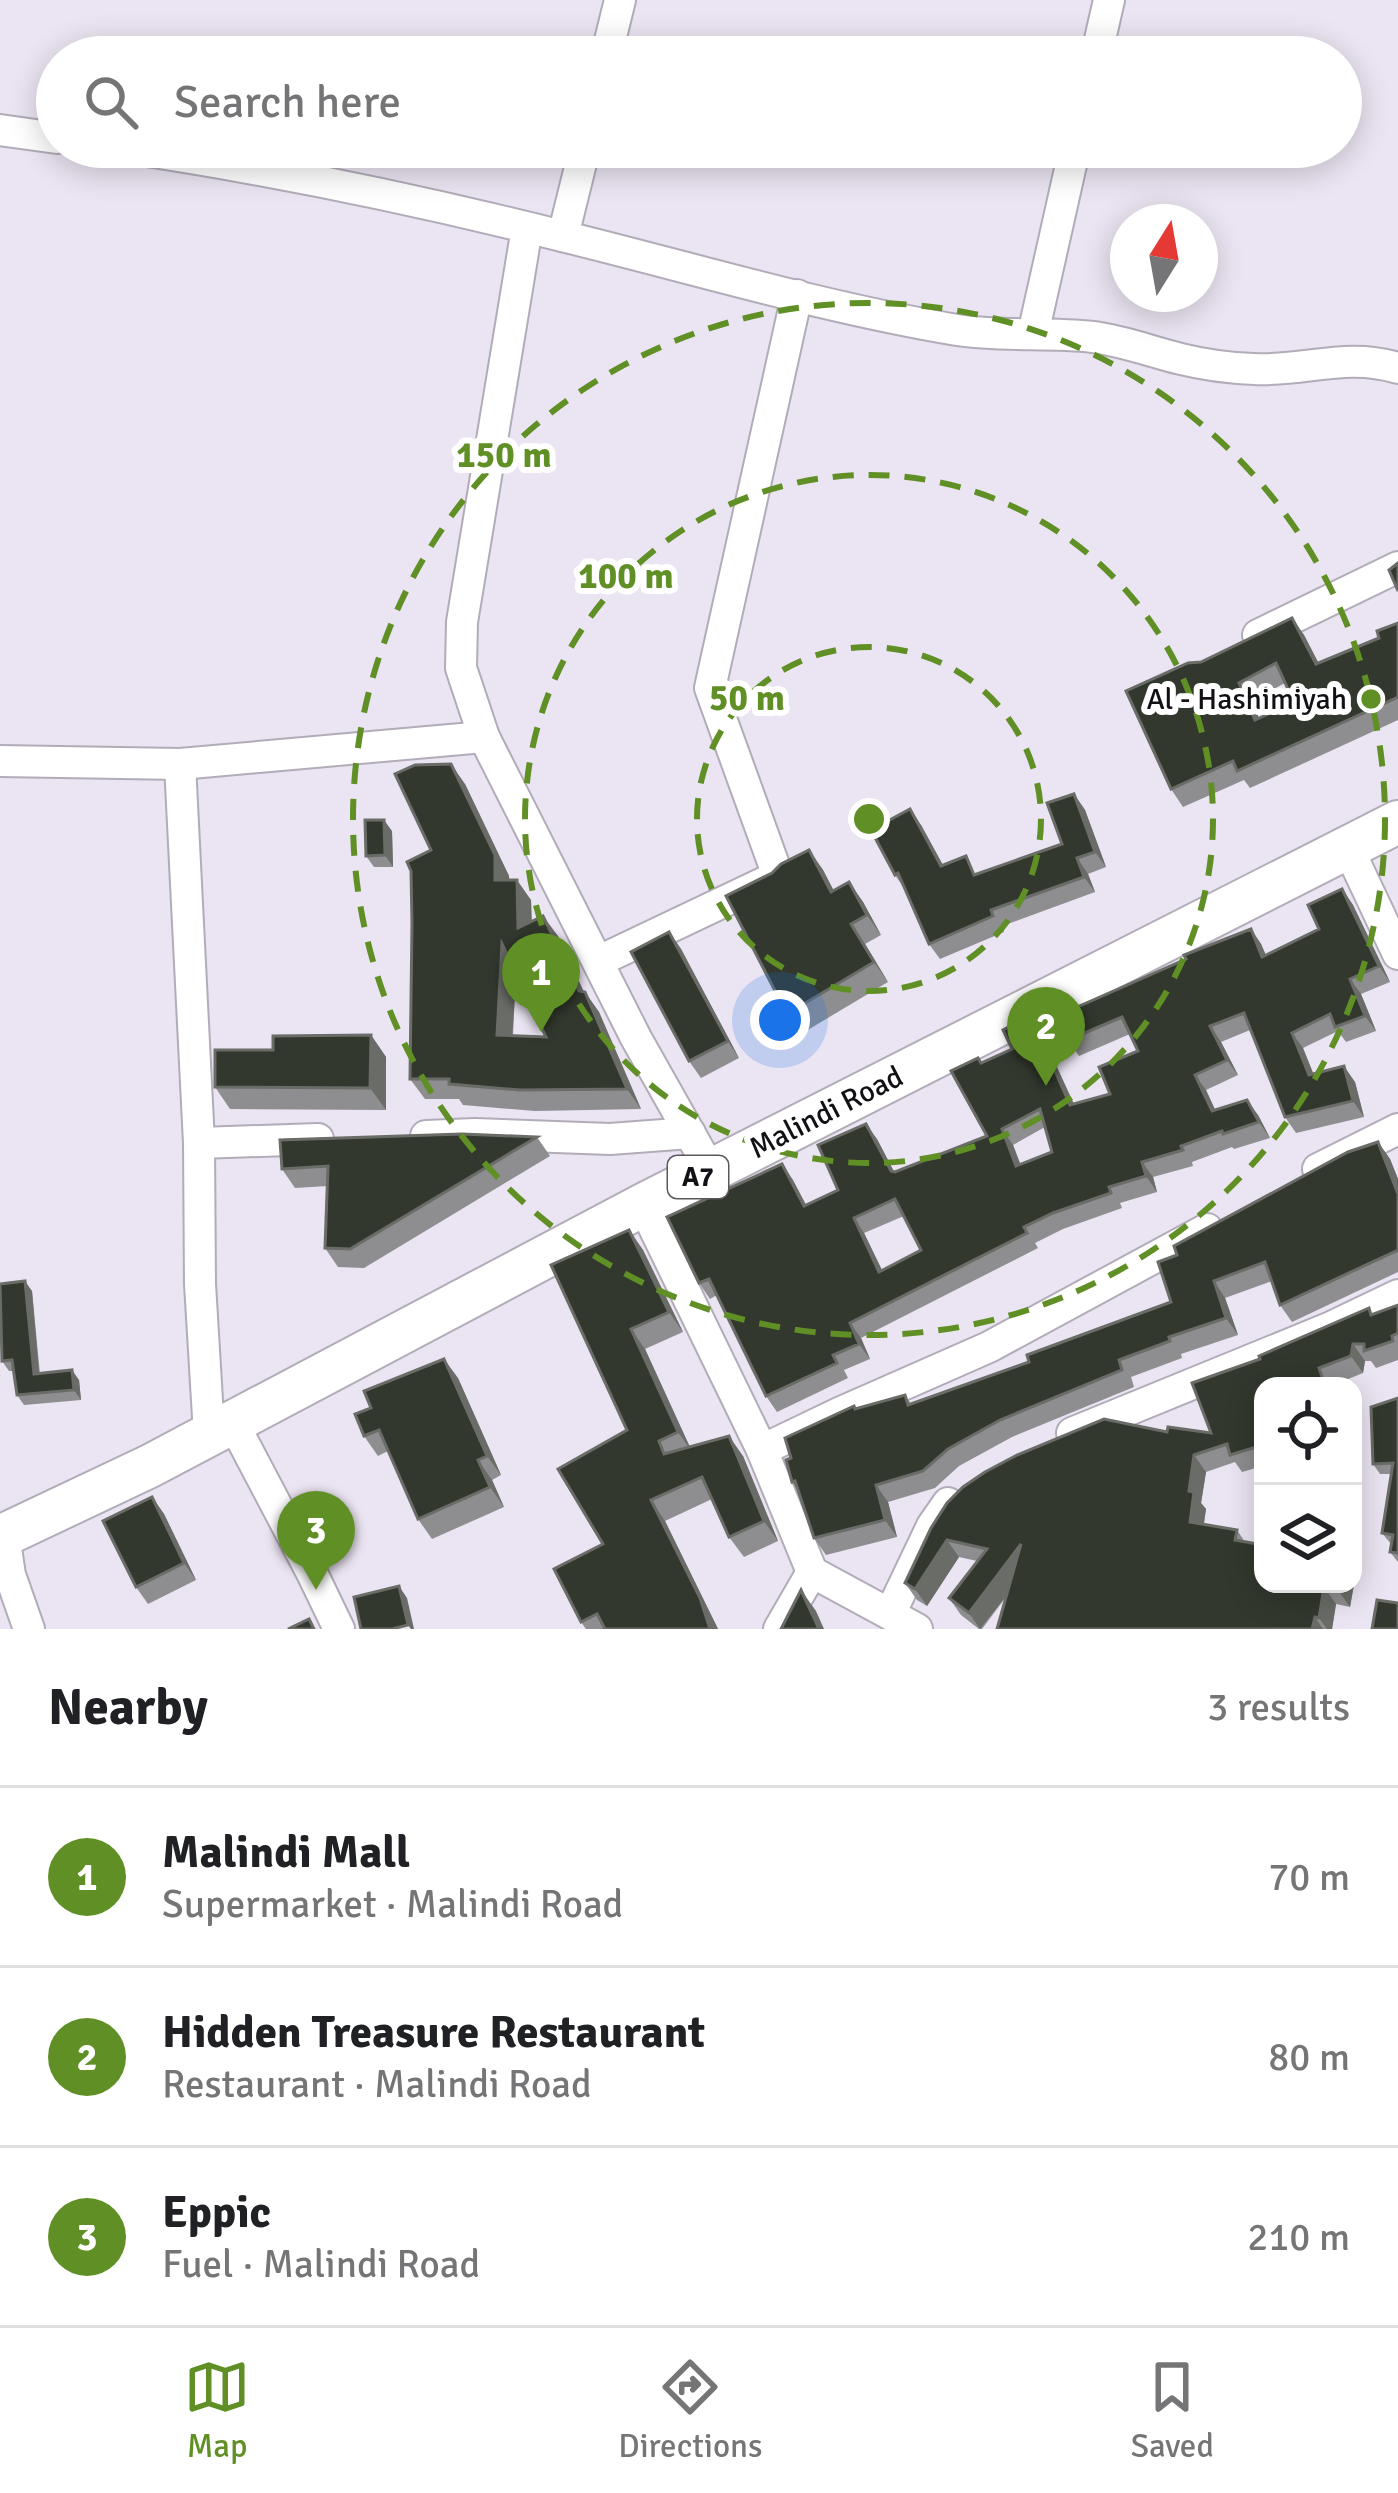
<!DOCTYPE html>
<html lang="en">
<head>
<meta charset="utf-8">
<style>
	body { margin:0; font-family:Signika,sans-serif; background:#f6f6f6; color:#202124 }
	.controls { position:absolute; right:36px; bottom:36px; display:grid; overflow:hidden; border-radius:24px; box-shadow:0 6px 30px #0003 }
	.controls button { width:108px; height:108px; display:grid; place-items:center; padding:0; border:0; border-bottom:3px solid #e0e0e0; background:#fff; color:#202124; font:60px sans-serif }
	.compass { position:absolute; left:1110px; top:204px; width:108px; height:108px; border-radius:50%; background:#fff; box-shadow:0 6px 30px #0003; rotate:11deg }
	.you { position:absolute; left:780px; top:1020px; width:42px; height:42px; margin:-30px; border:9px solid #fff; border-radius:50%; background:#1a73e8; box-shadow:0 0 0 18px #1a73e833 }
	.badge { display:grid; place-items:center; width:78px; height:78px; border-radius:50%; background:#609025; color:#fff; font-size:39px; font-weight:700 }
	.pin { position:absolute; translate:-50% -99px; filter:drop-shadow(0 3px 6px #0008) }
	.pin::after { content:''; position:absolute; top:63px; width:42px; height:36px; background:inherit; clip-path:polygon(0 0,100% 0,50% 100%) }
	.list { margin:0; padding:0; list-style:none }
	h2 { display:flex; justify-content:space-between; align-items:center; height:156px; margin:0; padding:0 48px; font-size:51px }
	h2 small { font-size:39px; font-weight:400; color:#757577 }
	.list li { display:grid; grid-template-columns:78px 1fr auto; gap:36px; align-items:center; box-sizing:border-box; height:180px; padding:0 48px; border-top:3px solid #e0e0e0 }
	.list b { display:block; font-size:45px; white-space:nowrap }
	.list p { margin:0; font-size:39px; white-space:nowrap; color:#757577 }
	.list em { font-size:39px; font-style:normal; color:#757577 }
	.icon { flex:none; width:66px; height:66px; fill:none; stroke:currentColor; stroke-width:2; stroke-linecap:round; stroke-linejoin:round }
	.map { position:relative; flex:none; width:1398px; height:1629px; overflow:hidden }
	.search { position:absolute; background:#fff; box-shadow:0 6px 30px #0003; left:36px; right:36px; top:36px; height:132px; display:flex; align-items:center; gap:30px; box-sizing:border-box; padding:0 42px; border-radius:66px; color:#757577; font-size:45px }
	.sheet { height:696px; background:#fff }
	nav { display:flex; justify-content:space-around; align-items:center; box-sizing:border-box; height:168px; border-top:3px solid #e0e0e0; background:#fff; font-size:33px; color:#757577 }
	nav a { display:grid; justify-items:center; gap:6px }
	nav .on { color:#609025 }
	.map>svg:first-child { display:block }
</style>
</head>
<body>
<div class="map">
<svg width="1398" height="1629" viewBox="0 0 1398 1629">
	<rect width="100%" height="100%" fill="#ebe4f2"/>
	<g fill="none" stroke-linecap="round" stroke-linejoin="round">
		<g stroke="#b2acb9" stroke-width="34">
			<g id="minor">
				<path d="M606,57L620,0"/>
				<path d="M1096,57L1109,0"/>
				<path d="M0,130L57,138"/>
				<path d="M120,147C270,169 419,200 566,237C696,269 825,308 957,330C1002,337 1047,332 1093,337C1124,341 1152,352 1181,359C1205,365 1229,368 1254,369C1304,372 1346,352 1398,368"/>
				<path d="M527,228L462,622L461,668L484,737L636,1038L711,1171"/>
				<path d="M563,236L585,147"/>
				<path d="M1033,334L1075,147"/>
				<path d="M1258,635L1398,567"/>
				<path d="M0,761L180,764L484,737"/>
				<path d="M180,764L199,1143L200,1284L209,1434"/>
				<path d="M1348,848L1398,954"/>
				<path d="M599,961L778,876L710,688L797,295"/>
				<path d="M426,1136L475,1134L610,1139L690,1133"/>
				<path d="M199,1143L318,1139"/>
				<path d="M1318,1169L1398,1129"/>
				<path d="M643,1205L762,1450L812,1572L917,1629"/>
				<path d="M232,1421L312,1573L339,1629"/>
				<path d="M1072,1433L1329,1328L1398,1295"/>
				<path d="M762,1450L839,1413L989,1347L1207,1229"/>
				<path d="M4,1535L10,1575L29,1629"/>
				<path d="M890,1614L932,1526L948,1503"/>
				<path d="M779,1629L812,1572"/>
			</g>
		</g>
		<g stroke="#b2acb9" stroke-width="46">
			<path id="highway" d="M0,1537L150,1466L643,1205L1398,822"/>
		</g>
		<use href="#minor" stroke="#fff" stroke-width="30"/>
		<use href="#highway" stroke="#fff" stroke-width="42"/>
	</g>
	<g fill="#8e8e90" fill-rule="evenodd">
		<path d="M1292,618L1304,635L1318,663L1379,638L1398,623V720L1250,788L1244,780L1183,807L1171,789L1201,662ZM1285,683L1294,702L1259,718L1251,701Z"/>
		<path d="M465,784L509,876V880L531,900L532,921L558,936L584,992L599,1012L641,1109L535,1111L463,1105L459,1099H425L410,1079L431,850ZM516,973L546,1037L513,1035Z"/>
		<path d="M1074,794L1085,810L1106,867L1088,874L1095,892L1002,926L1004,932L940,959L929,944L904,888L895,875L921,825L943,865L978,874L1062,844Z"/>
		<path d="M392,831L393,867H374L366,856Z"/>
		<path d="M809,850L823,870L833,890L849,882L863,902L881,935L865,944L888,982L801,1034L787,1014L772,873Z"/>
		<path d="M1342,889L1353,905L1390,982L1361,994L1376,1031L1346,1042L1338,1031L1303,1048L1313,1074L1355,1082L1364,1117L1296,1133L1285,1117L1250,1030L1221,1042L1238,1075L1206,1090L1215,1110L1258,1115L1270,1138L1234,1149L1232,1147L1192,1162L1193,1166L1153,1177L1157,1192L1120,1203L1122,1208L1063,1229L1035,1243L1038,1248L861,1338L870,1359L844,1370L848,1378L777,1412L766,1396L717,1295L710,1299L699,1283L782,1164L806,1205L838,1190L877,1139L894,1172L987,1136L981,1063L1040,1037L1050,1052L1074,1104L1110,1094L1138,1051L1130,1034L1079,1056L1068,1040L1186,959L1251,929L1261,944L1266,955L1319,929ZM1045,1127L1052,1152L1020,1164L1013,1145ZM904,1216L921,1250L882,1270L864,1233Z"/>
		<path d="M669,932L681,949L739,1058L701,1078L689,1061Z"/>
		<path d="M371,1035L386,1057V1110L230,1109L215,1087L273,1050Z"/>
		<path d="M537,1137L550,1156L364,1268L338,1267L325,1248L328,1186L295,1188L282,1169Z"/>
		<path d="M1378,1142L1390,1159L1398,1179V1272L1292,1322L1280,1305L1272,1281L1225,1298L1238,1335L1181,1354L1182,1358L1131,1377L1134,1387L1012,1437L959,1466L935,1488L888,1502L897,1537L826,1555L814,1538L798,1491L792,1482L791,1458L856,1409L905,1395L911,1404L1029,1362L1171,1302L1177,1255Z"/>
		<path d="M629,1230L643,1250L683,1332L645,1349L690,1447L743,1456L778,1541L744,1557L729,1537L712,1499L665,1521L718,1629H586L581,1622L603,1544L627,1430Z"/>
		<path d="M32,1291L40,1374L79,1380L81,1400L24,1405L17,1395L13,1371H9L2,1361Z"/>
		<path d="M1398,1305V1360L1376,1368L1371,1361H1365L1363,1373L1331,1386H1263V1466L1242,1472L1235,1462L1206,1472L1201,1503L1206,1509L1204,1525L1237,1530L1245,1542L1356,1573L1350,1607L1336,1604L1332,1629H997L1006,1597L982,1629H979L961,1615L949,1598L977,1561L959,1557L927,1606L917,1600L905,1583L931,1528L1167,1432L1211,1433L1260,1359Z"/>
		<path d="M458,1378L501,1475L492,1480L504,1507L432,1539L418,1519L388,1451L378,1456L364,1436Z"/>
		<path d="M1398,1398V1562L1390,1552L1391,1544L1382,1533L1391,1474H1380L1373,1464Z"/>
		<path d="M152,1497L164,1514L196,1580L148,1604L136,1587Z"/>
	</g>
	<g fill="#6a6c68">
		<path d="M1292,618L1304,635L1328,681L1316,664Z"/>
		<path d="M1239,683L1251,701L1268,737L1255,720Z"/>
		<path d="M451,764L465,784L509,876L510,901L495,880Z"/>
		<path d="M1074,794L1085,810L1106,867L1095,852Z"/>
		<path d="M910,809L921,825L952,882L941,866Z"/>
		<path d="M384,820L392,831L393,867L385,855Z"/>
		<path d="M809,850L823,870L845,912L831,892Z"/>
		<path d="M1077,858L1088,874L1095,892L1084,877Z"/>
		<path d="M517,880L531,900L532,948L518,928Z"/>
		<path d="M849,882L863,902L881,935L867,915Z"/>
		<path d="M1342,889L1353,905L1390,982L1379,966Z"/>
		<path d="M543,916L558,936L593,1012L579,991Z"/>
		<path d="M851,924L865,944L888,982L874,962Z"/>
		<path d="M1251,929L1261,944L1273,973L1262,957Z"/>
		<path d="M669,932L681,949L739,1058L728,1041Z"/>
		<path d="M502,944L517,964L511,1055L497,1035Z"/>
		<path d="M1350,979L1361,994L1376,1031L1365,1016Z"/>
		<path d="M585,992L599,1012L641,1109L627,1089Z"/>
		<path d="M1210,1026L1221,1042L1238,1075L1227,1060Z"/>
		<path d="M1292,1033L1303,1048L1320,1090L1309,1075Z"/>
		<path d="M371,1035L386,1057V1110L370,1088Z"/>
		<path d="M1040,1037L1050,1052L1081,1120L1070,1105Z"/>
		<path d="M1344,1066L1355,1082L1364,1117L1353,1101Z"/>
		<path d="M1195,1075L1206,1090L1223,1127L1212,1111Z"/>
		<path d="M1247,1100L1258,1115L1270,1138L1259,1122Z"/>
		<path d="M866,1124L877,1139L902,1187L891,1171Z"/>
		<path d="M1002,1129L1013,1145L1027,1181L1016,1166Z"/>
		<path d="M1378,1142L1390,1159L1398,1179V1194Z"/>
		<path d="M1142,1162L1153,1177L1157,1192L1146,1176Z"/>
		<path d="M782,1164L793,1180L815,1222L804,1206Z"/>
		<path d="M854,1218L864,1233L890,1287L879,1272Z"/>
		<path d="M629,1230L643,1250L683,1332L669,1312Z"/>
		<path d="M25,1281L32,1291L40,1384L34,1374Z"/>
		<path d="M1214,1281L1225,1298L1238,1335L1226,1318Z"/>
		<path d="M850,1323L861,1338L870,1359L859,1344Z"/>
		<path d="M631,1329L645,1349L692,1452L678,1432Z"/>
		<path d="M1353,1344L1365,1361L1363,1373L1351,1356Z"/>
		<path d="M444,1359L458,1378L501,1475L487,1456Z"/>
		<path d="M72,1370L79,1380L81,1400L74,1390Z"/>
		<path d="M729,1436L743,1456L778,1541L764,1521Z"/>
		<path d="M1194,1455L1206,1472L1201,1503L1206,1509L1201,1539L1190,1522L1189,1491Z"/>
		<path d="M478,1460L492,1480L504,1507L490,1487Z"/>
		<path d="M876,1485L888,1502L897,1537L885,1520Z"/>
		<path d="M152,1497L164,1514L196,1580L184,1563Z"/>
		<path d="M651,1500L665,1521L718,1629H710Z"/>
		<path d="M947,1540L959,1557L927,1606L915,1589Z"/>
		<path d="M1021,1544L1033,1562L980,1629L969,1613Z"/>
		<path d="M1353,1569L1356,1573L1350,1607L1338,1590L1339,1584H1353Z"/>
		<path d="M399,1586L407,1598L414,1629H411L408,1625Z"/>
		<path d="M1324,1587L1336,1604L1332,1629H1327L1319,1618Z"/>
		<path d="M801,1590L816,1611L824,1629H819Z"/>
		<path d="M1315,1617L1323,1629H1312Z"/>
	</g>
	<g fill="#32382d" stroke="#6a6c68" stroke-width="3" fill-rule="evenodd">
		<path d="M1398,563V591L1389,570Z"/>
		<path d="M1292,618L1316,664L1379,638L1377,631L1398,623V697L1237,771L1233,761L1171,789L1126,691L1188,663L1201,662ZM1276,663L1294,702L1255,720L1239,683Z"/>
		<path d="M451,764L495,855V880H517L518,928L543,916L579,991L585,992L627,1089L520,1090L449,1084V1079H410L412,923L411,871L407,862L431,850L395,774L415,765ZM502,944L519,979L546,1037L497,1035Z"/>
		<path d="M1074,794L1095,852L1077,858L1084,877L991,910L993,916L929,944L898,873L895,875L871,830L910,809L941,866L966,856L974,875L1062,844L1047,803Z"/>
		<path d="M365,820H384L385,855L366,856Z"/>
		<path d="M809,850L831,892L849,882L867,915L851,924L874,962L787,1014L726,896L772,873L781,864Z"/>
		<path d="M1342,889L1379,966L1350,979L1365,1016L1335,1027L1330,1014L1292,1033L1309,1075L1344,1066L1353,1101L1285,1117L1244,1013L1210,1026L1227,1060L1195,1075L1212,1111L1247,1100L1259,1122L1223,1134L1222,1131L1181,1146L1183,1150L1142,1162L1146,1176L1109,1187L1111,1193L1053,1213L1024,1227L1027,1233L850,1323L859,1344L833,1355L837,1363L766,1396L709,1279L699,1283L667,1217L782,1164L804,1206L838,1190L818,1145L866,1124L891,1171L895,1172L987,1136L951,1071L978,1058L981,1063L1012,1049L1003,1030L1019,1022L1028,1042L1040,1037L1070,1105L1110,1094L1099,1067L1138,1051L1122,1017L1068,1040L1057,1016L1186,959L1184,955L1251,929L1262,957L1319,929L1308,905ZM1040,1109L1052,1152L1016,1166L1002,1129ZM895,1199L921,1250L879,1272L854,1218Z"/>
		<path d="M669,932L728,1041L689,1061L631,952Z"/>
		<path d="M371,1035L370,1088L215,1087V1050H273V1036Z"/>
		<path d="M462,1134L537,1137L350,1249L325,1248L328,1166L282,1169L280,1140Z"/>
		<path d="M1378,1142L1398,1194V1250L1280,1305L1265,1262L1214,1281L1226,1318L1169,1337L1170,1341L1119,1360L1122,1370L1000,1420L948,1449L923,1471L876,1485L885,1520L814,1538L795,1481L792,1482L786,1460L791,1458L785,1438L854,1406L855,1409L905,1395L908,1405L1029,1362L1027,1355L1171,1302L1158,1262L1177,1255L1174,1246L1348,1152Z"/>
		<path d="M629,1230L669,1312L631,1329L678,1432L659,1441L664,1454L729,1436L764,1521L729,1537L702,1477L651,1500L700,1598L710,1629H605L597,1614L581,1622L554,1569L603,1544L558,1469L627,1430L551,1265Z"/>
		<path d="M25,1281L34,1374L72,1370L74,1390L17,1395L12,1360L2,1361L0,1284Z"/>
		<path d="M1398,1305V1333L1392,1336L1393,1341L1364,1351V1344H1353L1351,1356L1319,1368L1325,1386H1263V1445L1230,1455L1227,1444L1194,1455L1189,1491L1194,1492L1190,1522L1237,1530L1235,1540L1263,1545V1584H1339L1338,1590L1324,1587L1319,1618L1315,1617L1312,1629H997L1021,1544L969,1613L949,1598L987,1549L947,1540L915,1589L905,1583L931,1528L947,1503L963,1487L985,1472L1017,1455L1104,1419L1167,1432L1168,1427L1211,1433L1192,1383L1260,1359L1259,1356L1369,1308L1371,1315Z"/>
		<path d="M444,1359L487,1456L478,1460L490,1487L418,1519L379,1430L364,1436L355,1414L371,1408L364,1391Z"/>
		<path d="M1398,1398V1553L1390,1552L1393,1535L1382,1533L1393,1463L1373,1464L1371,1407Z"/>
		<path d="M152,1497L184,1563L136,1587L103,1521Z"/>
		<path d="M399,1586L408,1625L392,1629H361L354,1597Z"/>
		<path d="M801,1590L819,1629H781Z"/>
		<path d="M1377,1600L1398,1603V1629H1372Z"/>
		<path d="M309,1619L314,1629H288Z"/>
	</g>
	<g fill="none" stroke="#609025" stroke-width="6" stroke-dasharray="21 15">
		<circle cx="869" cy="819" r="172"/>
		<circle cx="869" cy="819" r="344"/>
		<circle cx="869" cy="819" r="516"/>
	</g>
	<circle fill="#609025" stroke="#fff" stroke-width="4.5" cx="1371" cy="699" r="12"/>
	<g text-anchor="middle" stroke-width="12" stroke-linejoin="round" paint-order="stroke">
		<rect fill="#fff" stroke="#5a585b" stroke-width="3" x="668" y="1156" width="60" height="42" rx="9"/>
		<g font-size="27" font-weight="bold" fill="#131015">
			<text x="698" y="1186">A7</text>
		</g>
		<g font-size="30" fill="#131015" stroke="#fff" text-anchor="end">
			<text x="1347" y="709">Al - Hashimiyah</text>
		</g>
		<g font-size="30" fill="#131015" stroke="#fff">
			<text transform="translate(826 1112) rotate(-27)" y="10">Malindi Road</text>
		</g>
	</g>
	<circle cx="869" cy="819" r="18" fill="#609025" stroke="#fff" stroke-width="6"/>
	<g font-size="36" text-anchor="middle" font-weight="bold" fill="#609025" stroke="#fff" stroke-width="12" stroke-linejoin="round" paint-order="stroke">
		<text x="504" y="467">150 m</text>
		<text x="626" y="588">100 m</text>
		<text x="747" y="710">50 m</text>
	</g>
</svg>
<div class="controls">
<button><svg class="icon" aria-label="locate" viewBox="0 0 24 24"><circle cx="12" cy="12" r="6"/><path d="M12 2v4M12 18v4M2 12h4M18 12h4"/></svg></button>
<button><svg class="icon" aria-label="layers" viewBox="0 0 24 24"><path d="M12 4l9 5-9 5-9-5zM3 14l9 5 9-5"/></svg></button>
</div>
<svg class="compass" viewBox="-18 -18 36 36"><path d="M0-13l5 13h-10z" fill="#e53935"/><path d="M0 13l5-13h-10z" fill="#757577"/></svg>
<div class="you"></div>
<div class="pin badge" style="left:541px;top:1032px">1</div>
<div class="pin badge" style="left:1046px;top:1086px">2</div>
<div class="pin badge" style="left:316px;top:1590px">3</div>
<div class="search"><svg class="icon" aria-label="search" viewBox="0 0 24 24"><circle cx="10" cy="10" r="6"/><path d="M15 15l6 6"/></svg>Search here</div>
</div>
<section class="sheet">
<h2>Nearby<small>3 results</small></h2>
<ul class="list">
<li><span class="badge">1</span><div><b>Malindi Mall</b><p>Supermarket · Malindi Road</p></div><em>70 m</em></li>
<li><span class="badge">2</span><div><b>Hidden Treasure Restaurant</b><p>Restaurant · Malindi Road</p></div><em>80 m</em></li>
<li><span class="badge">3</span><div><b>Eppic</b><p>Fuel · Malindi Road</p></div><em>210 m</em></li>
</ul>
</section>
<nav>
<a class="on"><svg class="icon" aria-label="map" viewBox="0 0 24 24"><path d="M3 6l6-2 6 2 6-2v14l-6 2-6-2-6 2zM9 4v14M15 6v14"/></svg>Map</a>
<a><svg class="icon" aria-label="directions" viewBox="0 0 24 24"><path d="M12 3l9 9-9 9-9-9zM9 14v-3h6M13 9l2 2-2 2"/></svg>Directions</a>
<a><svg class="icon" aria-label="saved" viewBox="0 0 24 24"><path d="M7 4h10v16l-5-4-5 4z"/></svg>Saved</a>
</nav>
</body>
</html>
